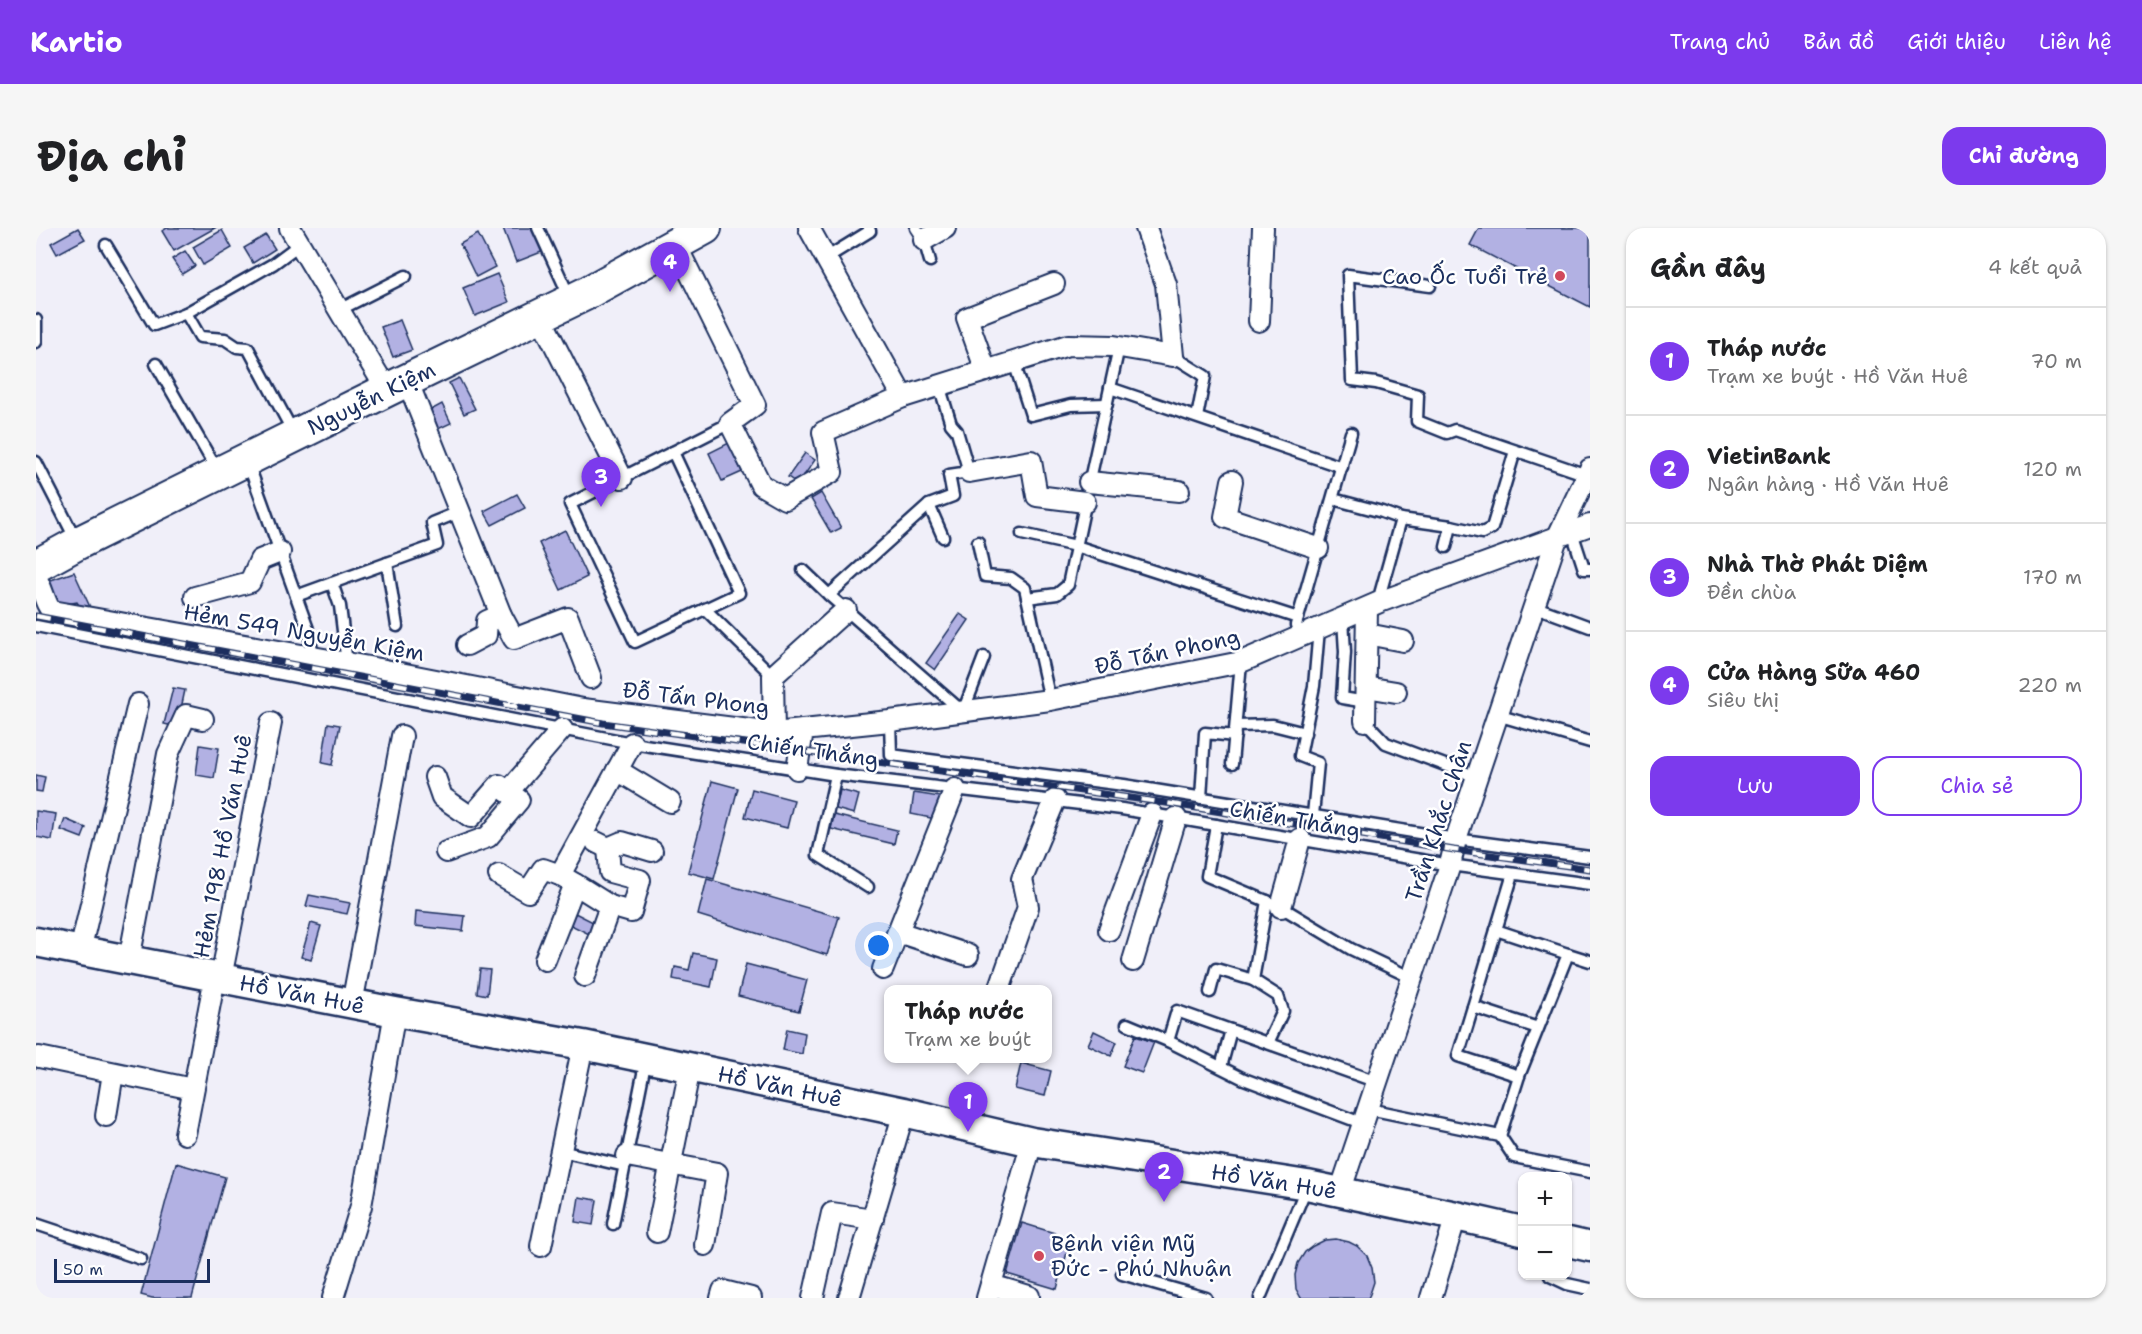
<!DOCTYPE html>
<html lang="vi">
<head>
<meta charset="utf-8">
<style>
	body { margin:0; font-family:"Shantell Sans",sans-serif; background:#f6f6f6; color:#202124 }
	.controls { position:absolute; right:18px; bottom:18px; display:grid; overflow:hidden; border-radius:12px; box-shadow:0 2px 4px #0004 }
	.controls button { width:54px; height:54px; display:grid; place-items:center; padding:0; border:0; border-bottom:2px solid #e0e0e0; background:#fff; color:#202124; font:30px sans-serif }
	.scale { position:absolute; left:18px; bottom:15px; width:156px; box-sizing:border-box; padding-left:6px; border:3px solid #1b2f5e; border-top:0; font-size:16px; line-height:21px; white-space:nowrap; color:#1b2f5e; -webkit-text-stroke:4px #fff; paint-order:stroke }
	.you { position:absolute; left:843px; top:718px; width:21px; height:21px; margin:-15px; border:4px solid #fff; border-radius:50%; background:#1a73e8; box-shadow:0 0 0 9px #1a73e833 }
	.badge { display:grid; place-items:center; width:39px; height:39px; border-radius:50%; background:#7c3aed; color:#fff; font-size:20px; font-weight:700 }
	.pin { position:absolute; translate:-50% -50px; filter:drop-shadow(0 2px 3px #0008) }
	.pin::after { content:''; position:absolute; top:32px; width:21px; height:18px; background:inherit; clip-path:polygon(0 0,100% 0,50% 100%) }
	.popup { position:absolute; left:848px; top:757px; width:168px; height:78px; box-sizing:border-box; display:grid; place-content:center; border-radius:12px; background:#fff; filter:drop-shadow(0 2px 4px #0005); font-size:20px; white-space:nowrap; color:#757577 }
	.popup b { font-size:22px; color:#202124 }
	.popup::after { content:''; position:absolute; left:50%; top:100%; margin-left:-12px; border:12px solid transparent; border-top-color:#fff }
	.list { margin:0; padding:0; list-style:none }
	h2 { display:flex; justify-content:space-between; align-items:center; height:78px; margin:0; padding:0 24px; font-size:26px }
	h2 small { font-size:20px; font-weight:400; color:#757577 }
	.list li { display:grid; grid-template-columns:39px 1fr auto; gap:18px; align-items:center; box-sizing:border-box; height:108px; padding:0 24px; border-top:2px solid #e0e0e0 }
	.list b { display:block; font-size:22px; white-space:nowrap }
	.list p { margin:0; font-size:20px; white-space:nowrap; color:#757577 }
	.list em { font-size:20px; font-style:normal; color:#757577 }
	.actions { display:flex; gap:12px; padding:18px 24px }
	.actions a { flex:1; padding:14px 0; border:2px solid #7c3aed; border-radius:18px; text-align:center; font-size:21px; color:#7c3aed }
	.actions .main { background:#7c3aed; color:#fff }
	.map { position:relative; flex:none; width:1554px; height:1070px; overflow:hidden; border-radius:18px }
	header { display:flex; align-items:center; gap:36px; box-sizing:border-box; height:84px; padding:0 30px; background:#7c3aed; color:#fff }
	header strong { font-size:28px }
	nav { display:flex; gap:33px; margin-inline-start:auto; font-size:21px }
	.intro { display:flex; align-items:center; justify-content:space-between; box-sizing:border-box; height:144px; padding:0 36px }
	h1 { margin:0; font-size:42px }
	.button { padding:15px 27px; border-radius:18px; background:#7c3aed; color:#fff; font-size:21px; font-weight:700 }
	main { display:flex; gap:36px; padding:0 36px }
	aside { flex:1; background:#fff; border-radius:18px; box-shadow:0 2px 4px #0004 }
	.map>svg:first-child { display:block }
</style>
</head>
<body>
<header>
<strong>Kartio</strong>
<nav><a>Trang chủ</a><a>Bản đồ</a><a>Giới thiệu</a><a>Liên hệ</a></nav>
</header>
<div class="intro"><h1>Địa chỉ</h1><a class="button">Chỉ đường</a></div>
<main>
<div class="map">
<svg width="1554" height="1070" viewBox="0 0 1554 1070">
	<rect width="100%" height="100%" fill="#f0eff9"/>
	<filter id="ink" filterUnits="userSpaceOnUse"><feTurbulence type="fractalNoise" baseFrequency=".0167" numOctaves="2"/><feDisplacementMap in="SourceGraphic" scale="12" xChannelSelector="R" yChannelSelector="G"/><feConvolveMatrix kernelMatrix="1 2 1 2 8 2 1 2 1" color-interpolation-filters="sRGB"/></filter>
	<g filter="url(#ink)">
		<g fill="#b2b1e3" stroke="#1b2f5e" stroke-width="1.5">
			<path d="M42,0L49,11L21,26L15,15Z"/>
			<path d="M131,0H179L138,23L126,3Z"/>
			<path d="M467,0H499L508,23L480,34Z"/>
			<path d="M1443,0H1554V79L1434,17Z"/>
			<path d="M186,2L196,20L167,37L157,19Z"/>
			<path d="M442,6L459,39L440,49L424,16Z"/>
			<path d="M230,7L239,21L217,35L208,20Z"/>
			<path d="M149,23L159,38L146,46L136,31Z"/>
			<path d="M461,46L473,74L439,88L427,60Z"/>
			<path d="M364,92L376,122L357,129L345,99Z"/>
			<path d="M423,150L439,181L428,186L413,155Z"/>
			<path d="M406,176L415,195L402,201L393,183Z"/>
			<path d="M693,215L706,244L686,253L673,225Z"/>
			<path d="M769,225L779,232L762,256L752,249Z"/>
			<path d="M785,265L805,300L795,305L775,271Z"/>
			<path d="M481,266L489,280L456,297L448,283Z"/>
			<path d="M529,302L551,349L525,362L503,315Z"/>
			<path d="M38,344L54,379H44L41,374L24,377L12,353Z"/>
			<path d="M924,386L933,392L899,442L890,435Z"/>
			<path d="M137,460L149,462L141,499L128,496Z"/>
			<path d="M292,495L304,497L296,537L286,535Z"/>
			<path d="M164,517L183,520L178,550L160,547Z"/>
			<path d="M0,547L9,549L6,564L0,563Z"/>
			<path d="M676,553L702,560L678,651L652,644Z"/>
			<path d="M716,561L758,572L751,600L709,589Z"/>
			<path d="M804,562L823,567L818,586L800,581Z"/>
			<path d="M878,565L904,569L900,591L875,586Z"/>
			<path d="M0,583L20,586L16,612L0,609Z"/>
			<path d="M798,587L861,602L858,616L795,601Z"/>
			<path d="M29,591L50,600L46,610L25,602Z"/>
			<path d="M671,651L803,689L791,727L662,687Z"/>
			<path d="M273,667L314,675L311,686L270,678Z"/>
			<path d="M380,683L429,688L427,703L379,698Z"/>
			<path d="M539,685L563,697L557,708L533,696Z"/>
			<path d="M275,695L285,698L275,732L265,729Z"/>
			<path d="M657,725L681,730L675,759L637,751L639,739L653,742Z"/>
			<path d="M710,736L771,752L763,783L702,768Z"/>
			<path d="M444,741L454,742L451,767L441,765Z"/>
			<path d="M751,801L769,805L766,826L747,822Z"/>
			<path d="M1058,803L1081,814L1075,828L1052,817Z"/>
			<path d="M1099,808L1118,814L1106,845L1087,838Z"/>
			<path d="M985,835L1015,843L1009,868L979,861Z"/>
			<path d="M140,935L189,949L156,1070H116L105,1067Z"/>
			<path d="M543,969L561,972L557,997L539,994Z"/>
			<path d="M986,995L1035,1010L1021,1061L971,1046Z"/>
			<path d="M1300,1011L1313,1014L1321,1018L1331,1028L1336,1040L1338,1054L1334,1066L1332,1070H1265L1260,1061L1259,1047L1262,1035L1269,1024L1277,1018L1289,1012Z"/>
		</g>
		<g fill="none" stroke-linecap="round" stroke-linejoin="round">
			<g stroke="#1b2f5e" stroke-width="15">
				<g id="lane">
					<path d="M502,0L534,70"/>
					<path d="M880,0L888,12L894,33"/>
					<path d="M70,17L118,97L150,85L237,36L264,16"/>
					<path d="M790,30L834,3L833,0"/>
					<path d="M1394,58L1312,47L1316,152L1340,155L1382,167L1381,193L1411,205L1419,202L1551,247"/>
					<path d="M303,82L370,48"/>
					<path d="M150,85L164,109L189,111L201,119L212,120L257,204"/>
					<path d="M0,92V114"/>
					<path d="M1137,128L1169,148L1161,189"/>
					<path d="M978,134L995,187L1035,177L1071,176"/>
					<path d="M120,136L181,242"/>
					<path d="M1074,160L1306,239"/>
					<path d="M637,224L703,365L599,414L534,276Z"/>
					<path d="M637,224L694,195"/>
					<path d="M0,234L40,312"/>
					<path d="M212,235L273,404L277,430"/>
					<path d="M1053,256L1083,119"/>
					<path d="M1297,271L1346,284L1365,291L1344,366L1346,373"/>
					<path d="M893,277L907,309"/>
					<path d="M1365,291L1415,298"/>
					<path d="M1536,304L1548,341H1554"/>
					<path d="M986,306L1040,318L1262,390L1260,397L1265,409"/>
					<path d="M942,314L949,348L975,350L989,360L1014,472"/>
					<path d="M1410,319L1415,298L1446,305L1456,300L1479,223"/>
					<path d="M351,335L361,398"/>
					<path d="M767,342L793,367L927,484L948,429"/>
					<path d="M296,355L304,378L311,436"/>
					<path d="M793,367L893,277L917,268L913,247L933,244L921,203L915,196L903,157"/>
					<path d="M260,368L401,317L396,295L423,284"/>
					<path d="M991,370L1021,366L1032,357L1050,272"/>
					<path d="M1497,378L1554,399"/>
					<path d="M669,381L737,448"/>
					<path d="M1262,390L1315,205"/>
					<path d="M1307,391L1309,424L1306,470L1330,474"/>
					<path d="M0,398L596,515L800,547L1086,581L1414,637L1554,656"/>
					<path d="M1461,487L1554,514"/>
					<path d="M854,493L855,527L1088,557L1420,611L1554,629"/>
					<path d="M1329,493L1350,515L1441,549"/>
					<path d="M1200,498L1237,497L1269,505"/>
					<path d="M1196,536L1205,434"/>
					<path d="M800,547L782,627L832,659"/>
					<path d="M1165,570L1169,505L1199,508"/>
					<path d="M1277,587L1282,535L1264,528L1278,458L1283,401"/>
					<path d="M1180,597L1171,648L1245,679L1315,721L1376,750"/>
					<path d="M1460,702L1437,779L1502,800"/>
					<path d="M1532,726L1554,733"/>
					<path d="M1217,752L1242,768L1247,783L1232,815"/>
					<path d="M1174,764L1180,741L1217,752L1231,673"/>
					<path d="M1437,779L1422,828L1483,848"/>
					<path d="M1091,796L1132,813L1208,851L1328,896"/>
					<path d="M1132,813L1141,783L1341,854"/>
					<path d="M1185,839L1195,802"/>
					<path d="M1333,881L1464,908L1478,929L1554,944"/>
					<path d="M1464,908L1483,848L1532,726L1460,702L1477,646"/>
					<path d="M525,923L589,938"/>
					<path d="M0,996L105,1031"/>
					<path d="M577,996L610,831"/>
					<path d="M1086,1046L1170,1070"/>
					<path d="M1514,1048L1531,1056L1554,1061"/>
					<path d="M1224,1070L1271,958"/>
				</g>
			</g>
			<g stroke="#1b2f5e" stroke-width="24">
				<g id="street">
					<path d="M254,0L351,162"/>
					<path d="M773,0L867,169"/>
					<path d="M888,12L909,0"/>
					<path d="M640,17L719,177L694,195L725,257L749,271L796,244L787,204L867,169L1032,117L1078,118L1137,128L1130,56L1110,0"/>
					<path d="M504,88L586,250"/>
					<path d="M1223,93L1227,0"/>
					<path d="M950,143L931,90L1018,56"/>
					<path d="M371,152L465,387L478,411L532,390L555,450"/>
					<path d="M933,244L995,233L1001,268L1049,274"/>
					<path d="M1196,253L1189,289L1282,320"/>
					<path d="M1053,254L1143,263"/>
					<path d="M0,350C7,360 9,377 16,383L344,441L547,481L738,505L854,493L1014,472L1205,434L1346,373L1554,297"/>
					<path d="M159,369L214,354L224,332L244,324"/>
					<path d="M1331,406L1367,413"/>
					<path d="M431,417L450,407L451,393L465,387"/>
					<path d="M1330,459L1360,464"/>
					<path d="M1329,493L1331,381"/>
					<path d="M738,505L737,448L810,382"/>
					<path d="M761,541L767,502"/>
					<path d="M581,542L634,574"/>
					<path d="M399,549L406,569L435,589L463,557L472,564L526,501"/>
					<path d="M560,614L572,620L586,614L616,623"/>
					<path d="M572,620L574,644L604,652L595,684L574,678"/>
					<path d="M410,624L452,609L483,572L472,564"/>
					<path d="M463,647L492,664L507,641L524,647"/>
					<path d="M539,656L574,678L549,748"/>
					<path d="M1245,679L1264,611"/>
					<path d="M1073,702L1116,586"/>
					<path d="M862,704L932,727"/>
					<path d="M44,723L102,476"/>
					<path d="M93,732L132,526L150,487L167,491"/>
					<path d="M509,732L539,656L524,647L596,515"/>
					<path d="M1097,733L1140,590"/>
					<path d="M847,741L919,561"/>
					<path d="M185,750L235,495"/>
					<path d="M963,762L992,679L986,651L1019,572"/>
					<path d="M316,776L366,508"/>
					<path d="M3,829L157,861"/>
					<path d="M70,888L77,845"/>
					<path d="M149,906L179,749"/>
					<path d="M591,928L681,945L669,1017"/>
					<path d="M1304,964L1414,637L1420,611L1521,310L1554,241"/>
					<path d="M621,1004L654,840"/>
					<path d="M505,1018L547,817"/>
					<path d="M955,1057L993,1068V1070"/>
					<path d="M297,1070L325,978L359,784"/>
					<path d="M685,1070L687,1063L715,1070"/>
					<path d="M777,1070L796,985L837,991"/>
					<path d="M813,1070L868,884"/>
					<path d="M951,1070L996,914"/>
					<path d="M1395,1070L1420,988"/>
				</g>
			</g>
			<g stroke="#1b2f5e" stroke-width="33">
				<g id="secondary">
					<path d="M0,714L359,784L547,817L868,884L996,914L1271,957L1420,988L1486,1003"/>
					<path d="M1532,1014L1554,1019"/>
				</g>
			</g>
			<g stroke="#1b2f5e" stroke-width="36">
				<path id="primary" d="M0,338L42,315L351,162L549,66L669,0"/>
			</g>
			<use href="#lane" stroke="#fff" stroke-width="10"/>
			<use href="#street" stroke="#fff" stroke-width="20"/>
			<use href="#secondary" stroke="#fff" stroke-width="28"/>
			<use href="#primary" stroke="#fff" stroke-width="32"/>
			<g stroke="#1b2f5e" stroke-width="7">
				<path id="rail" d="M0,388L567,495L1130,575L1418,622L1554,641"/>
			</g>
			<use href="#rail" stroke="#fff" stroke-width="4.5" stroke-dasharray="14" stroke-linecap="butt"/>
		</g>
	</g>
	<g fill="#d1495b" stroke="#fff" stroke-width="2">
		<circle cx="1524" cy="48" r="6"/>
		<circle cx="1003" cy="1028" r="6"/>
	</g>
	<g text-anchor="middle" stroke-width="5" stroke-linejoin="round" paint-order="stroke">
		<g font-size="22" fill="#1b2f5e" stroke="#fff" text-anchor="end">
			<text x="1512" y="56">Cao Ốc Tuổi Trẻ</text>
			<text x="1015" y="1023" text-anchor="start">Bệnh viện Mỹ<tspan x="1015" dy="25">Đức - Phú Nhuận</tspan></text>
		</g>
		<g font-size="22" fill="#1b2f5e" stroke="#fff">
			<text transform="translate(335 170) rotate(-26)" y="8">Nguyễn Kiệm</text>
			<text transform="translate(268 404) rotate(10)" y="8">Hẻm 549 Nguyễn Kiệm</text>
			<text transform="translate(1131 423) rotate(-12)" y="8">Đỗ Tấn Phong</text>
			<text transform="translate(660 470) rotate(7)" y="8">Đỗ Tấn Phong</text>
			<text transform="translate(777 522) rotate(8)" y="8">Chiến Thắng</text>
			<text transform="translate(1259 591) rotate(10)" y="8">Chiến Thắng</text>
			<text transform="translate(1402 593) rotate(-72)" y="8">Trần Khắc Chân</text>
			<text transform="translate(186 618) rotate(-79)" y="8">Hẻm 198 Hồ Văn Huê</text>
			<text transform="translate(266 766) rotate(11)" y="8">Hồ Văn Huê</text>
			<text transform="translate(744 858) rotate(12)" y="8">Hồ Văn Huê</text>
			<text transform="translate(1238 953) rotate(9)" y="8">Hồ Văn Huê</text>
		</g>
	</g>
</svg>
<div class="controls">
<button>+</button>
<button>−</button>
</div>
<div class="scale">50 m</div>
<div class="you"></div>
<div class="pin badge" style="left:932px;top:904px">1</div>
<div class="popup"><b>Tháp nước</b>Trạm xe buýt</div>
<div class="pin badge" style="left:1128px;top:974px">2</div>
<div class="pin badge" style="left:565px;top:279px">3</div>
<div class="pin badge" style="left:634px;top:64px">4</div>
</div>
<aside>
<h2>Gần đây<small>4 kết quả</small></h2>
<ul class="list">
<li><span class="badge">1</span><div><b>Tháp nước</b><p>Trạm xe buýt · Hồ Văn Huê</p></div><em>70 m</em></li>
<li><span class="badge">2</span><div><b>VietinBank</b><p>Ngân hàng · Hồ Văn Huê</p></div><em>120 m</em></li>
<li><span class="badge">3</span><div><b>Nhà Thờ Phát Diệm</b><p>Đền chùa</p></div><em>170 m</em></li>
<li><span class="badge">4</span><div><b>Cửa Hàng Sữa 460</b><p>Siêu thị</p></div><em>220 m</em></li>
</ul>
<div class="actions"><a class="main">Lưu</a><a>Chia sẻ</a></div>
</aside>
</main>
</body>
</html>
